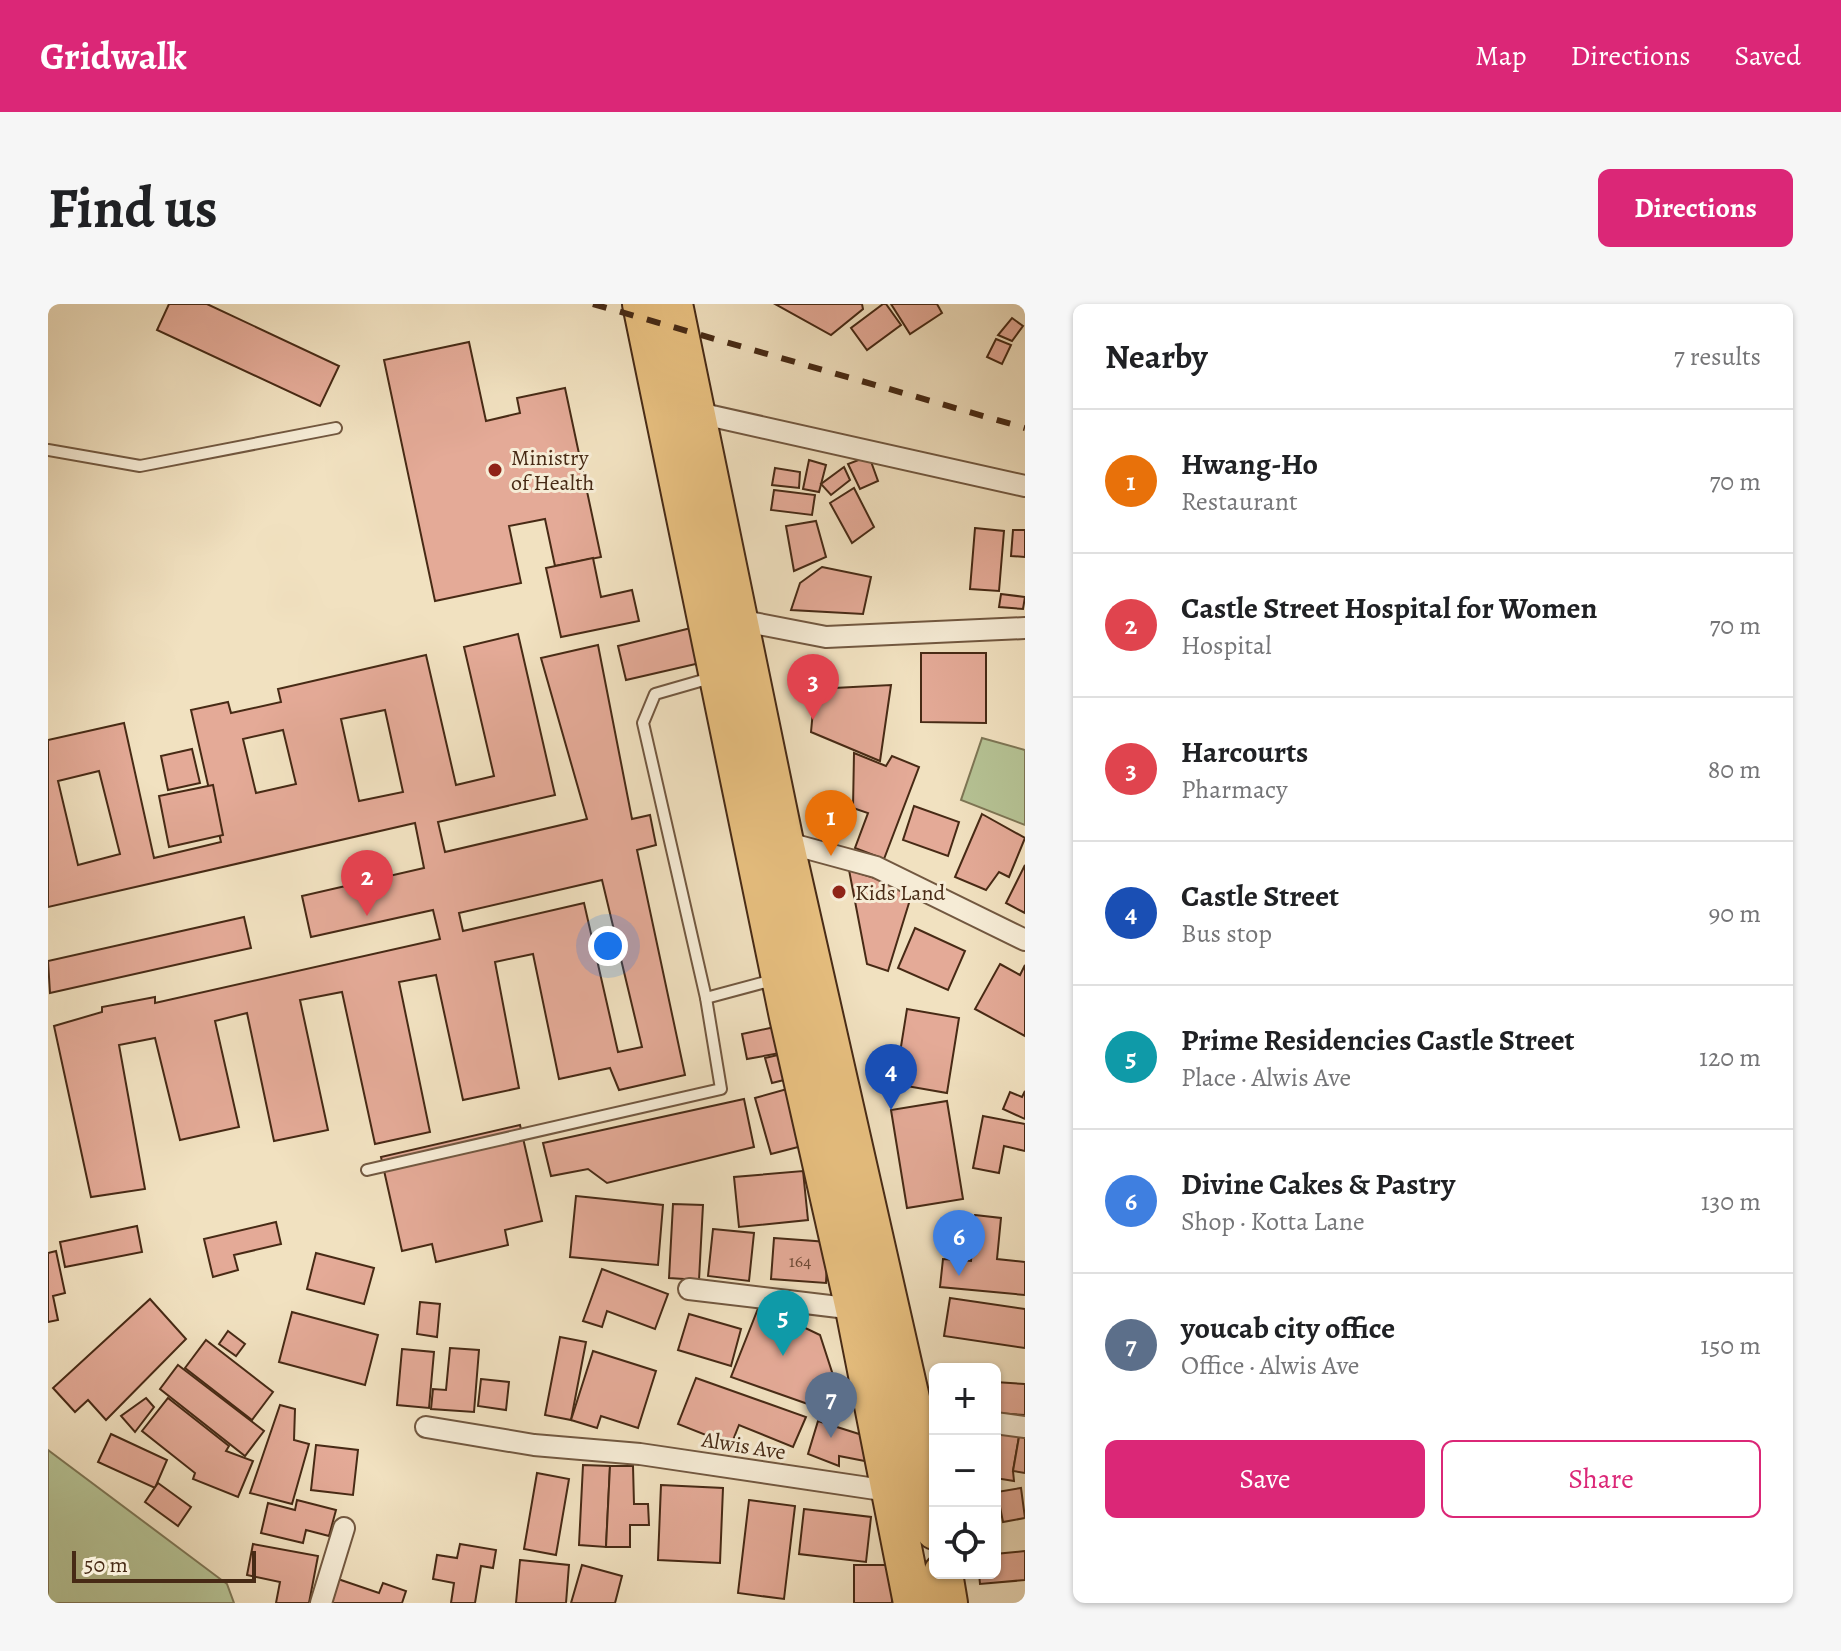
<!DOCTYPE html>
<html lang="en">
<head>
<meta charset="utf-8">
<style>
	body { margin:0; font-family:Alegreya,serif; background:#f6f6f6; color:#202124 }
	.controls { position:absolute; right:24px; bottom:24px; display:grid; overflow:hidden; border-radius:12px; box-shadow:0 2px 6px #0004 }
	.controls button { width:72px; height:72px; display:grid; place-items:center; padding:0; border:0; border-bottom:2px solid #e0e0e0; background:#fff; color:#202124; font:40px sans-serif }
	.scale { position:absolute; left:24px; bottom:20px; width:184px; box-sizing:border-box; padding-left:8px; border:4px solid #472a15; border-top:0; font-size:22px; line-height:28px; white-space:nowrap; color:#472a15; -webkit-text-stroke:6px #f6ecd6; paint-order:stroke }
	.you { position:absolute; left:560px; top:642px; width:28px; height:28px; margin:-20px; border:6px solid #fff; border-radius:50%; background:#1a73e8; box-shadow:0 0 0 12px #1a73e833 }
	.badge { display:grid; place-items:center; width:52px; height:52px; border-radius:50%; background:#db2777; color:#fff; font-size:26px; font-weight:700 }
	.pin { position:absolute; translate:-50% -66px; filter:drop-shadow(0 2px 4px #0008) }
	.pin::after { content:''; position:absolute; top:42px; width:28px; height:24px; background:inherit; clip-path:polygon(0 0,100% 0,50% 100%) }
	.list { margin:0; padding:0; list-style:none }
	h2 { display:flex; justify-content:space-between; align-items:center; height:104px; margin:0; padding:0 32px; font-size:34px }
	h2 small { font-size:26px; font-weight:400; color:#757577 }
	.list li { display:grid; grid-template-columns:52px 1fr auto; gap:24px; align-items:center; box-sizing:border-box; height:144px; padding:0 32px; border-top:2px solid #e0e0e0 }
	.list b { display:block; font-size:30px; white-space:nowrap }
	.list p { margin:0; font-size:26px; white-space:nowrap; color:#757577 }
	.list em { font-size:26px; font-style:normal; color:#757577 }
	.actions { display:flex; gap:16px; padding:24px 32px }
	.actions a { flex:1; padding:18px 0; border:2px solid #db2777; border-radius:12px; text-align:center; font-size:28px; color:#db2777 }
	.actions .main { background:#db2777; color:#fff }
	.icon { flex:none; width:44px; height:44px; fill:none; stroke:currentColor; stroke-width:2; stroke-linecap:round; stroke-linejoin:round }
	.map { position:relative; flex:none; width:977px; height:1299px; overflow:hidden; border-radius:12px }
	header { display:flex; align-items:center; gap:48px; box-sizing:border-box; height:112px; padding:0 40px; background:#db2777; color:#fff }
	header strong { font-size:38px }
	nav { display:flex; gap:44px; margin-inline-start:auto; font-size:28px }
	.intro { display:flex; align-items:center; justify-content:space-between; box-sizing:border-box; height:192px; padding:0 48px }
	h1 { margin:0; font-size:56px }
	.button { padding:20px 36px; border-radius:12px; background:#db2777; color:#fff; font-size:28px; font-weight:700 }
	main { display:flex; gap:48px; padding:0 48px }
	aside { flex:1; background:#fff; border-radius:12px; box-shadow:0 2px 6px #0004 }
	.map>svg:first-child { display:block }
</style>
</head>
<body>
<header>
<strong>Gridwalk</strong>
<nav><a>Map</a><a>Directions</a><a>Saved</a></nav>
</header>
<div class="intro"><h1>Find us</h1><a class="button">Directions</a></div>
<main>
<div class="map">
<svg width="977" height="1299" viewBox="0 0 977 1299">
	<rect width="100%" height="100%" fill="#f1e1c0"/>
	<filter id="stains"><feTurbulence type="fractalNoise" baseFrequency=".0025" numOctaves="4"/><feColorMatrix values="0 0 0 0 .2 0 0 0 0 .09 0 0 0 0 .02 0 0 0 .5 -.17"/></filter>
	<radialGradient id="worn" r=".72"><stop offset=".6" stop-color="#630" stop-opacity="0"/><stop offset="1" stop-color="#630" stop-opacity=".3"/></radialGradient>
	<g fill="#b6c395" stroke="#7e7655" stroke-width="2">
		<path d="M934,434L977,446V521L913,496Z"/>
		<path d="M0,1146L179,1280L186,1299H0Z"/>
	</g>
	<g fill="#e4aa97" stroke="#472a15" stroke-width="2" fill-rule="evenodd">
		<path d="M121,0H159L291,62L272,102L109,26Z"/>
		<path d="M727,0H814L815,5L783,31Z"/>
		<path d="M835,0H838L853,21L819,46L803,24Z"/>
		<path d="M843,0H889L894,9L862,30Z"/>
		<path d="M964,14L975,22L964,37L950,31Z"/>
		<path d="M948,35L963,41L954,60L939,53Z"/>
		<path d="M421,38L438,117L472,109L469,94L517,84L553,253L507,262L497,215L461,222L473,279L387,297L336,56Z"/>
		<path d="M821,152L830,177L812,185L800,160Z"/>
		<path d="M761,156L778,161L771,188L755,185Z"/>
		<path d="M796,163L802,176L783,191L773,180Z"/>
		<path d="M727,164L752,168L751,184L724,181Z"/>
		<path d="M806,184L826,223L804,239L782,199Z"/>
		<path d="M726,186L767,191L764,211L723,206Z"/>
		<path d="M768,217L778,253L746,267L738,222Z"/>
		<path d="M927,224L956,227L951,287L922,285Z"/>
		<path d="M965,226H977V253L963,252Z"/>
		<path d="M545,254L553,293L584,286L591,317L513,333L498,264Z"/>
		<path d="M774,263L823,273L815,310L743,306L752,279Z"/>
		<path d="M953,290L977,293L975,305L951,303Z"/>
		<path d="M643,324L652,359L578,376L570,342Z"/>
		<path d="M470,330L507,491L390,518L397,548L539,515L493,354L550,341L584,515L602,511L608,541L589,546L637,771L571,786L562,764L511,775L485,650L447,658L471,784L415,796L388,671L351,678L382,828L327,840L294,688L252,696L280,826L226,837L199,709L167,717L191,823L132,836L107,734L71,741L97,885L43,893L6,722L54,708V703L107,693V699L392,635L385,606L263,633L254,592L376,564L367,519L0,603V436L76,419L106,554L173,538L143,406L180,398L183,409L233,398L230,385L378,351L408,481L446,472L416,343ZM337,406L355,488L311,497L293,415ZM235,426L248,480L208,489L195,435ZM51,467L72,550L30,561L10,477ZM554,576L594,743L570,748L536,599L415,627L411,609Z"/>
		<path d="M873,349H938V419L873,418Z"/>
		<path d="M843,381L832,457L763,428L767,385Z"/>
		<path d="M144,445L152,479L120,486L113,452Z"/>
		<path d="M806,449L838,462L844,452L871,463L836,555L807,544L820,509L805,504Z"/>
		<path d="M165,481L175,531L121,543L111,492Z"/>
		<path d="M866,502L911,518L900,552L855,536Z"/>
		<path d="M934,510L977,534L961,573L951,568L938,586L907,573Z"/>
		<path d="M977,561V609L958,599Z"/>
		<path d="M801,566L865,586L840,667L819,660Z"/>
		<path d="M196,613L203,644L2,689L0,657Z"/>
		<path d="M867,624L917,647L900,686L850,664Z"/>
		<path d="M952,660L972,671L977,661V732L927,705Z"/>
		<path d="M859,705L911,714L899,789L847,780Z"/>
		<path d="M727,723L732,749L699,755L694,730Z"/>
		<path d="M734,750L740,775L724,779L717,754Z"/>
		<path d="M739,785L754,842L723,850L707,794Z"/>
		<path d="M977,787V815L955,805L962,788L974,793Z"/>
		<path d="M696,795L706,843L559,879L540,865L503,872L495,839Z"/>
		<path d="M899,797L915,895L859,904L843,806Z"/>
		<path d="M935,812L977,820V847L956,842L951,869L925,864Z"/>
		<path d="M472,821L494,917L457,926L460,941L388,958L384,940L354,947L333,853Z"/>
		<path d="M755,867L760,916L691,923L686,873Z"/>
		<path d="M528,892L615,901L610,961L522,953Z"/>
		<path d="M625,900L655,901L651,976L621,974Z"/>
		<path d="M927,911L953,914L949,955L977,958V991L892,983L895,955L923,957Z"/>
		<path d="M228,918L233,940L186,951L190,966L165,973L156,935Z"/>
		<path d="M89,922L94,948L17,963L12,938Z"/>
		<path d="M665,925L706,929L701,977L660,972Z"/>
		<path d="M726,934L780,938L778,979L723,975Z"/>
		<path d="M8,947L17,989L5,992L10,1016L0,1018V949Z"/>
		<path d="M268,949L326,964L316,1000L259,985Z"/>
		<path d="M554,965L620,990L607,1025L559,1007L554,1023L535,1017Z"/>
		<path d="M902,994L977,1005V1044L896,1032Z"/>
		<path d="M102,995L138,1035L58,1116L40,1096L27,1108L5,1084Z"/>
		<path d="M372,998L392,1000L389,1033L369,1030Z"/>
		<path d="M711,1002L772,1031L795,1102L791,1111L683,1073Z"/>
		<path d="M244,1008L330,1031L317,1081L231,1058Z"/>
		<path d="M641,1010L693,1025L683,1062L630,1046Z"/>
		<path d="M180,1027L197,1040L188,1052L171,1040Z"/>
		<path d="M512,1033L538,1038L523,1116L497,1111Z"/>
		<path d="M158,1036L225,1088L204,1116L137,1064Z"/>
		<path d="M402,1044L431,1046L426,1108L383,1105L385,1085L398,1086Z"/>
		<path d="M354,1045L386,1048L381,1104L349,1101Z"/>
		<path d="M545,1047L608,1067L590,1124L553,1112L549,1124L523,1116Z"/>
		<path d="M130,1061L216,1127L197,1152L112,1085Z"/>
		<path d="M648,1074L758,1113L745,1143L691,1121L683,1141L630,1120Z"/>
		<path d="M433,1075L461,1078L458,1106L430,1102Z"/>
		<path d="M947,1078L977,1080V1111L947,1109Z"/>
		<path d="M98,1094L106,1103L87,1128L73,1112Z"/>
		<path d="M120,1094L181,1142L178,1147L205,1157L190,1193L145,1175L147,1169L94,1127Z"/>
		<path d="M232,1101L247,1105L246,1136L261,1140L244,1200L202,1189Z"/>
		<path d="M770,1117L827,1135V1159L791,1152V1162L760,1150Z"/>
		<path d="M947,1124L972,1127L965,1167L966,1177L947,1174Z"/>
		<path d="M972,1127L977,1128V1169L965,1167Z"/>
		<path d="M63,1130L119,1156L107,1184L50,1158Z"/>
		<path d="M268,1141L310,1146L305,1191L263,1186Z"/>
		<path d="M535,1161L562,1162L558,1243L531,1241Z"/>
		<path d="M562,1162H585L586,1200H600L601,1221H582V1243H558Z"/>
		<path d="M489,1169L521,1175L508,1251L476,1245Z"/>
		<path d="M110,1179L143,1203L130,1222L97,1198Z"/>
		<path d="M613,1181L675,1184L672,1259L610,1256Z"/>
		<path d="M973,1184L977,1214L955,1218L949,1188Z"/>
		<path d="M249,1196L288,1206L281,1232L258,1226L255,1239L213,1229L220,1199L247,1206Z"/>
		<path d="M701,1196L747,1202L736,1295L690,1289Z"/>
		<path d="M756,1205L823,1213L818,1258L751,1250Z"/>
		<path d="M205,1240L270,1252L261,1299H228L232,1278L199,1271Z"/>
		<path d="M412,1240L448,1246L445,1264L433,1262L427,1299H403L406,1279L385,1275L389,1251L409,1254Z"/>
		<path d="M977,1247V1276L932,1280L931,1269H947V1250Z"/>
		<path d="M472,1256L521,1261L518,1299H468Z"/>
		<path d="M534,1261L574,1272L567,1299H523Z"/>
		<rect x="806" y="1261" width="38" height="38"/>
		<path d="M287,1274L331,1289L335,1279L358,1287L354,1299H279Z"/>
	</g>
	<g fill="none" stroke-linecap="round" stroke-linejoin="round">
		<g stroke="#725840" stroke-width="14">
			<g id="lane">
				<path d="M0,146L92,162L288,124"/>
				<path d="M658,694L725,676"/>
				<path d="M319,866L673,785L658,694L595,419L607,390L666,373"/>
			</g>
		</g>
		<g stroke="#725840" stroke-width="24">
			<g id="street">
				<path d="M646,108L977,182"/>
				<path d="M690,316L778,333L977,324"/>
				<path d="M736,538L828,563L977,636"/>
				<path d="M641,985L807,1005"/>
				<path d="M947,1119L977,1123"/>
				<path d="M378,1123L486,1141L592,1150L841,1187"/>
				<path d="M273,1299L296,1224"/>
			</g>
		</g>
		<g stroke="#472a15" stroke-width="42">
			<g id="highway">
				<path d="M594,0L741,713L807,1005L865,1299"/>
				<path d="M625,0L736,538L866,1112L887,1226"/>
				<path d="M895,1269L900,1299"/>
			</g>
		</g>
		<use href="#lane" stroke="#f6ecd6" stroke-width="10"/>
		<use href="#street" stroke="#f6ecd6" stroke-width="20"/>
		<use href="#highway" stroke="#e8c080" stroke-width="38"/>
		<path stroke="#472a15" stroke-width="6" stroke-dasharray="14 14" stroke-linecap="butt" d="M545,0L977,124"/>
	</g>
	<g fill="#8f2418" stroke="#f6ecd6" stroke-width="3">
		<circle cx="447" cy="166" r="8"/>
		<circle cx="791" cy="588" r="8"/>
	</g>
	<g text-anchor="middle" stroke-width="6" stroke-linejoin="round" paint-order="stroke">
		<g font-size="18" fill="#6e4a36">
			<text x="752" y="963">164</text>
		</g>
		<g font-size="22" fill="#472a15" stroke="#f6ecd6" text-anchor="start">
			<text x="463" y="161">Ministry<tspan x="463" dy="25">of Health</tspan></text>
			<text x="807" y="596">Kids Land</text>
		</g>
		<g font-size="22" fill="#472a15" stroke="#f6ecd6">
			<text transform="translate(696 1141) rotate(9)" y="8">Alwis Ave</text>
		</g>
	</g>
	<rect width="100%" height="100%" filter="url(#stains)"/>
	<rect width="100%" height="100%" fill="url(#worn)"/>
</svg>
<div class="controls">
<button>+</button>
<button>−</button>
<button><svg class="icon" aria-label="locate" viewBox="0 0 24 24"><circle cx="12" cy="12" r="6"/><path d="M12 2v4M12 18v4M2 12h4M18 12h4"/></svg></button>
</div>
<div class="scale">50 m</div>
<div class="you"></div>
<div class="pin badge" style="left:783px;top:552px;background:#e8710a">1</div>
<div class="pin badge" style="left:319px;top:612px;background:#e0444e">2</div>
<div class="pin badge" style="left:765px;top:416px;background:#e0444e">3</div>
<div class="pin badge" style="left:843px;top:806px;background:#1a4fb4">4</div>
<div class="pin badge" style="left:735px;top:1052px;background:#0f9aa8">5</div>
<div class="pin badge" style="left:911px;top:972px;background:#3f7fe0">6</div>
<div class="pin badge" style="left:783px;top:1134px;background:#5c6f8a">7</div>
</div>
<aside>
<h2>Nearby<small>7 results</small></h2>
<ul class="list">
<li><span class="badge" style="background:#e8710a">1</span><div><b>Hwang-Ho</b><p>Restaurant</p></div><em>70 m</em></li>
<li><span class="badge" style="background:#e0444e">2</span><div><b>Castle Street Hospital for Women</b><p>Hospital</p></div><em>70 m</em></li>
<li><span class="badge" style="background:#e0444e">3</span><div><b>Harcourts</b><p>Pharmacy</p></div><em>80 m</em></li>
<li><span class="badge" style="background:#1a4fb4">4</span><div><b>Castle Street</b><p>Bus stop</p></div><em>90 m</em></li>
<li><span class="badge" style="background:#0f9aa8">5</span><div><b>Prime Residencies Castle Street</b><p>Place · Alwis Ave</p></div><em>120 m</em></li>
<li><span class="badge" style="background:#3f7fe0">6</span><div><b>Divine Cakes &amp; Pastry</b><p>Shop · Kotta Lane</p></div><em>130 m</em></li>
<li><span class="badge" style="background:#5c6f8a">7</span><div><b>youcab city office</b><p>Office · Alwis Ave</p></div><em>150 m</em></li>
</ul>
<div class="actions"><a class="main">Save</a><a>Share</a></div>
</aside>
</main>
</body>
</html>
